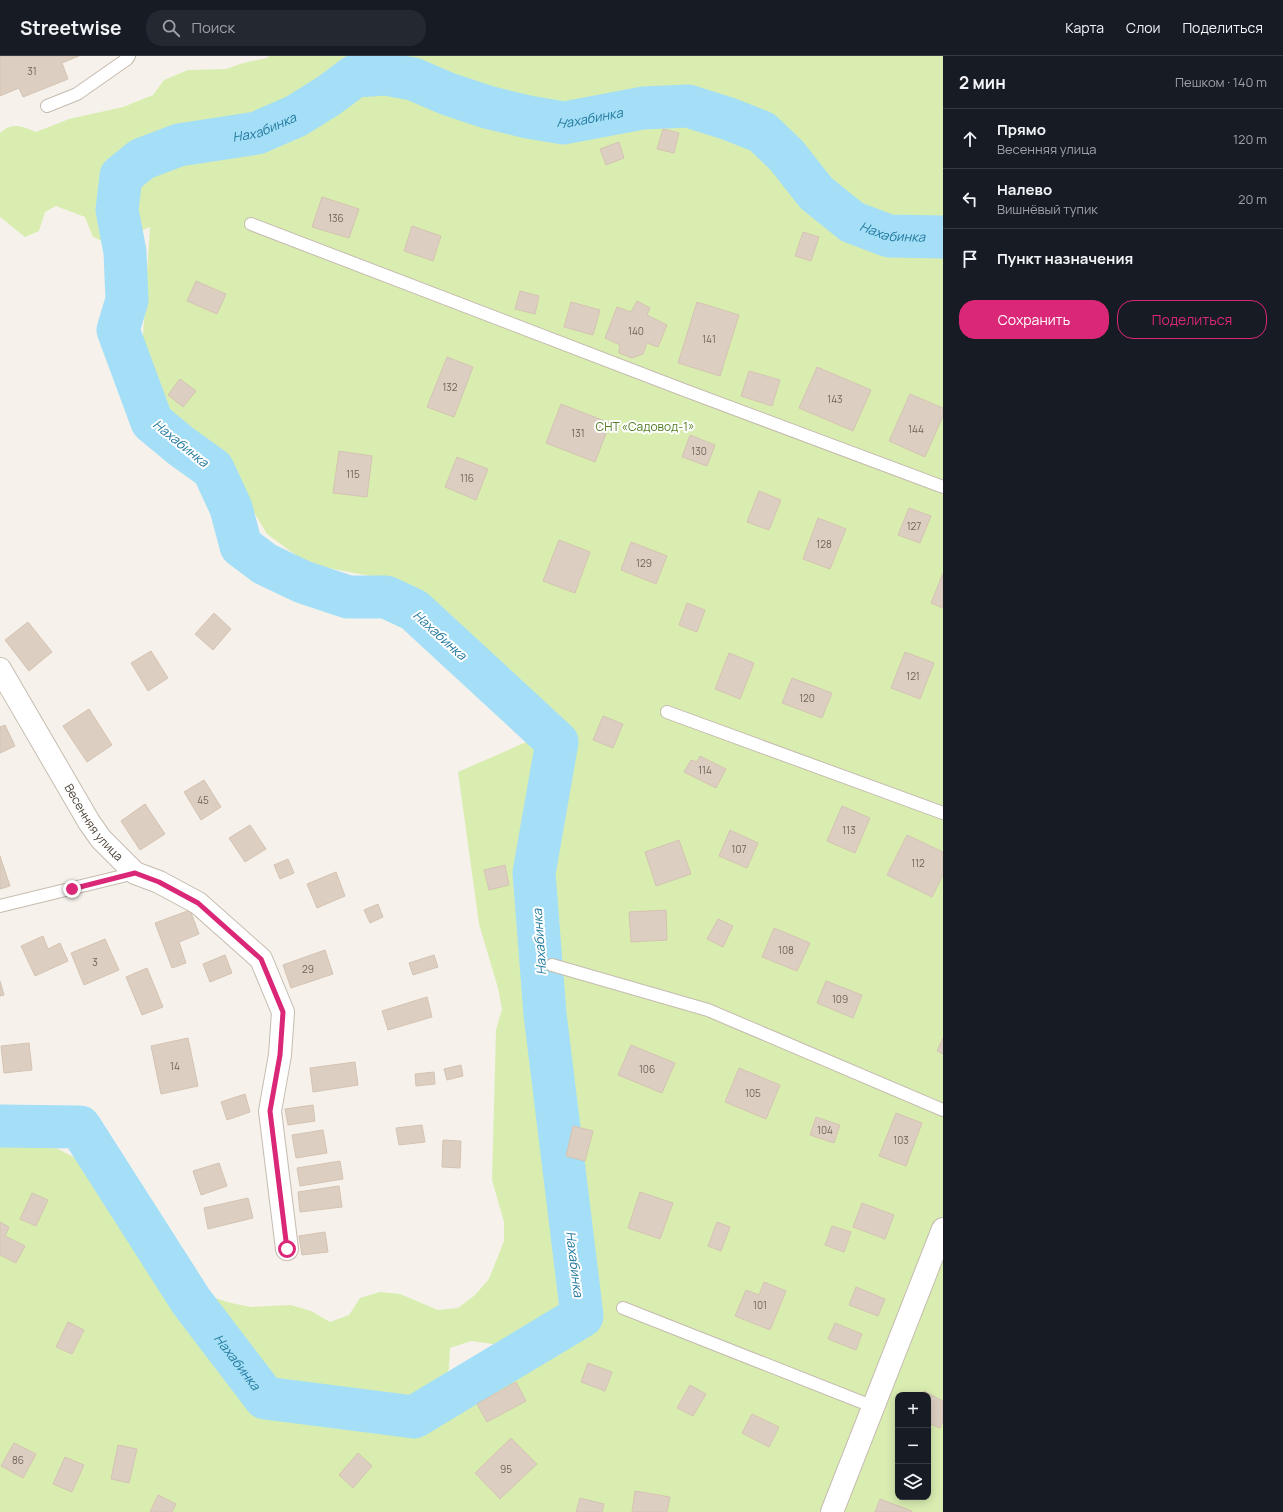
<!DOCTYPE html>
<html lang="ru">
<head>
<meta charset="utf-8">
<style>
	body { margin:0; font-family:Manrope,sans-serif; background:#242831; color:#f1f3f6 }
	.controls { position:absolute; right:12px; bottom:12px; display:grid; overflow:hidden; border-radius:8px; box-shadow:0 2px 10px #0003 }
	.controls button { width:36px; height:36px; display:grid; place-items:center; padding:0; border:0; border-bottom:1px solid #363941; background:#171b24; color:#f1f3f6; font:20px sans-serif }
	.stop { position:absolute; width:12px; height:12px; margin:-9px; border:3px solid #db2777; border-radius:50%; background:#fff }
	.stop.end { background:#db2777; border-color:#fff; box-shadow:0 1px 4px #0008 }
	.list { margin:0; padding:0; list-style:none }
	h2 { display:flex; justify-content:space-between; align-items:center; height:52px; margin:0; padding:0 16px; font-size:17px }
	h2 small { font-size:13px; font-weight:400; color:#9ea1a6 }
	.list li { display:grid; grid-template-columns:26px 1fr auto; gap:12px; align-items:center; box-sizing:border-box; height:60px; padding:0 16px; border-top:1px solid #363941 }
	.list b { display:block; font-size:15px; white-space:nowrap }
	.list p { margin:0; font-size:13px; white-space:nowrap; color:#9ea1a6 }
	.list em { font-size:13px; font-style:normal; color:#9ea1a6 }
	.actions { display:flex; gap:8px; padding:12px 16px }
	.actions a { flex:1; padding:9px 0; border:1px solid #db2777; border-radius:16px; text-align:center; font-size:14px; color:#db2777 }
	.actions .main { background:#db2777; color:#fff }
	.icon { flex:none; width:22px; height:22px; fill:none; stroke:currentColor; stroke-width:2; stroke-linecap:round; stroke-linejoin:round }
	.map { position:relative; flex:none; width:943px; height:1456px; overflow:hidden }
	header { display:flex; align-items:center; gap:24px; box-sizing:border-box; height:56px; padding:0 20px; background:#171b24; border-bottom:1px solid #363941 }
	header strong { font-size:19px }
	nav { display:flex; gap:22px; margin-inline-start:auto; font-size:14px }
	.search { width:280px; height:36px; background:#242831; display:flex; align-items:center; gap:10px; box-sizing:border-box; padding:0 14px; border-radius:16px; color:#9ea1a6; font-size:15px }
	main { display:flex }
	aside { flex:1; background:#171b24 }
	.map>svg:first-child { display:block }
</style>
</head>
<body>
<header>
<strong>Streetwise</strong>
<div class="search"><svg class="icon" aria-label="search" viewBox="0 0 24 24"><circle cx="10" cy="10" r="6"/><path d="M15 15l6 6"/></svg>Поиск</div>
<nav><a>Карта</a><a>Слои</a><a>Поделиться</a></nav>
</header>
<main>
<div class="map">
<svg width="943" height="1456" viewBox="0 0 943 1456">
	<rect width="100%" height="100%" fill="#f6f2eb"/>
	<path fill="#d9edb1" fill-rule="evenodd" d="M269,0H943V1456H0V1091L43,1085L79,1104L115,1152L254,1350L423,1365L564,1292L597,1258L594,1222L577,1140L563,1106L545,902L522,893L525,897L544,1056L548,1119L565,1249L536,1278L493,1288L471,1285L450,1292L449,1312L443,1332L423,1340L380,1337L358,1338L338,1333L317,1331L296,1336L275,1330L256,1317L196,1236L231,1247L251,1251L291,1249L311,1255L330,1266L349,1259L360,1242L380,1236L400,1238L438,1254L458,1252L475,1239L489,1223L504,1185V1166L492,1124L496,974L502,953L498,932L479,868L458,716L563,670L529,634L433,552L370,520L308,508L267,478L227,411L139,342L150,171L138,176L128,190L116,191L93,181L85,161L56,150L45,156L39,175L25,181L0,161V77C13,66 21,70 36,76L69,63L123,51L153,39L164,24L188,14L226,13L243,7L267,2ZM898,1339H928V1441H898Z"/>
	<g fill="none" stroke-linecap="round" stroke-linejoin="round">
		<path stroke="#a4dff7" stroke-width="43" id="s1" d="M0,1070L80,1071L191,1245L265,1342L414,1361L582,1260L545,958L534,817L557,686L414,554L386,541H348L303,526L265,508L241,490L231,452L213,413L181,390L152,366L118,274L127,244L125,196L117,154L121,120L142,103L179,89L257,77L296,60L328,40L355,20L386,18L413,23L448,38L487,51L528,61L564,67L643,52L688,50L729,63L762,76L787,100L816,137L852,166L889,180L943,181"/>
	</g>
	<g fill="#dccfc2" stroke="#d5c3b2">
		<path d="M0,0H79L62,7L68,23L23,41L19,32L0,40Z"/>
		<path d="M663,73L679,77L674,97L657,93Z"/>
		<path d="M619,86L624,102L606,109L600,93Z"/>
		<path d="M322,141L359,153L349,182L312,171Z"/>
		<path d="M412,170L441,180L433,205L404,195Z"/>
		<path d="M803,176L819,181L811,205L795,200Z"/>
		<path d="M196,225L226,238L217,258L187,245Z"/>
		<path d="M520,235L539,240L535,258L515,253Z"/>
		<path d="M637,245L650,252L647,259L667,269L658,291L647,287L643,298L632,302L619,297L620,289L605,282L617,251L631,256Z"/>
		<path d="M571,246L600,254L593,279L564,271Z"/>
		<path d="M697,246L739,259L720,320L678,307Z"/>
		<path d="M447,301L473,311L454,361L427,351Z"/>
		<path d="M817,311L871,334L853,375L799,352Z"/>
		<path d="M749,315L780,324L772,350L741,340Z"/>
		<path d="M180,323L196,335L183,351L168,339Z"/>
		<path d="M910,338L943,352V360L925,401L889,385Z"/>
		<path d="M561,348L610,367L595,406L546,387Z"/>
		<path d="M690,379L715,389L707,410L682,401Z"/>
		<path d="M339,395L372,400L367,441L333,437Z"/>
		<path d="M457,401L488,413L476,444L445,431Z"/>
		<path d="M759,435L781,444L769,474L747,466Z"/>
		<path d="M909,452L931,460L920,487L898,479Z"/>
		<path d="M818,462L846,473L830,513L803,503Z"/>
		<path d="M559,484L590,496L575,537L543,525Z"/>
		<path d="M631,486L667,500L656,528L621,514Z"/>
		<path d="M943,517V552L931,547Z"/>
		<path d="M687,547L705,554L697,576L679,569Z"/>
		<path d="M214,557L231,573L213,594L195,578Z"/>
		<path d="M28,566L52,596L29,615L5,584Z"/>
		<path d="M151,595L168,622L148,635L131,607Z"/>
		<path d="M905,596L934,607L920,643L891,632Z"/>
		<path d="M729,597L754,607L740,643L715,633Z"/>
		<path d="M792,622L832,637L822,662L782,647Z"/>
		<path d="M89,653L112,689L87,706L63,670Z"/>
		<path d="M603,660L623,668L613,692L593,684Z"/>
		<path d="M5,669L15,690L0,697V671Z"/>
		<path d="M700,700L726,713L716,732L684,716L691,704L697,706Z"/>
		<path d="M204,724L221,751L201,764L184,736Z"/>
		<path d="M145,748L165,778L140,794L121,765Z"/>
		<path d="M842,750L870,762L855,797L827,785Z"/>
		<path d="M250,769L266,793L245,806L229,782Z"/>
		<path d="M730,774L758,787L747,812L719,800Z"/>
		<path d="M907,779L943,796V819L932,841L887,819Z"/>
		<path d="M679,784L691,818L656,830L645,796Z"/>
		<path d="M0,800L10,830L0,833Z"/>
		<path d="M288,803L294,817L280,823L274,809Z"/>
		<path d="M505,809L509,829L489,834L484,814Z"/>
		<path d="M336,816L345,840L317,852L307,828Z"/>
		<path d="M378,848L383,861L370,867L364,854Z"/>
		<path d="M190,854L199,878L179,886L186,907L172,912L155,867Z"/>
		<path d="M666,854L667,884L631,886L629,856Z"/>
		<path d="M718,863L733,870L723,891L707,883Z"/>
		<path d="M774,872L810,887L797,915L762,901Z"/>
		<path d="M43,880L48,893L60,887L68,905L35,920L21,890Z"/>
		<path d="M105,883L119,914L84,929L71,897Z"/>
		<path d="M325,894L333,918L291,932L283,909Z"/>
		<path d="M225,899L232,917L210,926L203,908Z"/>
		<path d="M434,899L438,911L413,919L409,907Z"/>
		<path d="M147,912L163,951L142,959L126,921Z"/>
		<path d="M0,925L4,939L0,940Z"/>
		<path d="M826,925L862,939L853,962L817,947Z"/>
		<path d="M427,941L432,961L388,974L382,955Z"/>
		<path d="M188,982L198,1030L161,1038L151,990Z"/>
		<path d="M943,982V998L937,995Z"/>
		<path d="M29,987L32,1014L4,1017L1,990Z"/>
		<path d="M631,989L675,1007L662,1037L618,1019Z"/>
		<path d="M355,1006L358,1029L313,1036L310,1012Z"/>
		<path d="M461,1009L463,1020L447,1024L444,1013Z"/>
		<path d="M739,1012L780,1029L766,1063L725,1046Z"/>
		<path d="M434,1016L435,1028L416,1030L415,1018Z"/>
		<path d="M245,1038L250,1056L227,1064L221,1046Z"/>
		<path d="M313,1049L315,1065L288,1069L285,1053Z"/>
		<path d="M896,1057L922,1067L906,1110L879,1100Z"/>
		<path d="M816,1061L840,1069L834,1087L810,1079Z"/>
		<path d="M422,1069L425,1086L399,1089L396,1072Z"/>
		<path d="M573,1070L593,1075L585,1105L566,1100Z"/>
		<path d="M323,1074L327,1097L296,1102L292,1079Z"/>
		<path d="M443,1084L461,1085L460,1112L442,1111Z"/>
		<path d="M340,1105L343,1123L300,1130L297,1112Z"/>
		<path d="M219,1107L227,1130L201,1139L193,1115Z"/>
		<path d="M339,1130L342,1151L300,1156L298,1136Z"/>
		<path d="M640,1136L673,1147L660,1183L628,1172Z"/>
		<path d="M32,1137L48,1144L36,1170L20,1163Z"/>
		<path d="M248,1142L253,1162L208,1173L204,1152Z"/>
		<path d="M862,1147L894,1159L885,1183L853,1171Z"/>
		<path d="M0,1166L9,1171L5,1180L25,1190L16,1207L0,1199Z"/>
		<path d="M717,1166L730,1171L721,1195L708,1190Z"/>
		<path d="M832,1170L851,1176L844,1196L825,1189Z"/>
		<path d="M325,1176L328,1196L302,1199L299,1180Z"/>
		<path d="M764,1226L786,1235L770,1274L735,1260L746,1234L759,1239Z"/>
		<path d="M856,1231L885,1243L878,1260L849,1249Z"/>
		<path d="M68,1266L84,1274L72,1298L56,1291Z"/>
		<path d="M835,1267L862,1278L856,1294L828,1283Z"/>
		<path d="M588,1307L612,1316L605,1335L581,1326Z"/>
		<path d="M516,1326L526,1345L487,1366L477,1348Z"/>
		<path d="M690,1329L706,1338L693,1360L677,1352Z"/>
		<path d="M924,1335L943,1345V1368L942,1367L940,1372L928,1367V1339H923Z"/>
		<path d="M752,1358L779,1371L769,1391L742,1377Z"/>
		<path d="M511,1382L537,1408L500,1443L475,1417Z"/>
		<path d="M14,1387L36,1398L23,1422L1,1410Z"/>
		<path d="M118,1389L137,1393L129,1427L111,1423Z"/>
		<path d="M358,1397L372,1410L353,1432L339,1419Z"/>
		<path d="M65,1401L84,1409L72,1436L53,1428Z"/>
		<path d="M635,1435L670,1441L667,1456H632Z"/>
		<path d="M158,1439L176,1448L172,1456H150Z"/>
		<path d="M580,1442L604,1448L602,1456H576Z"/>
		<path d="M880,1443L912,1455V1456H875Z"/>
	</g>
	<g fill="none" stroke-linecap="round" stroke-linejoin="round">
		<g stroke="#c6bbaf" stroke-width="14">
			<g id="lane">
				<path d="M47,50L77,38L127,3L129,0"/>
				<path d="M251,168L684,334L943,431"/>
				<path d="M667,656L943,757"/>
				<path d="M0,850L135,817"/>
				<path d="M552,909L708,954L943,1054"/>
				<path d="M623,1252L874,1351"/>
			</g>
		</g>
		<g stroke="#c6bbaf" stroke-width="24">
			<g id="street">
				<path id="s2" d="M0,613L89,766L101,783L135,817L159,826L198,847L261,903L283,956L280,999L270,1055L287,1193"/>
				<path d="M832,1456L943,1173"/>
			</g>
		</g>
		<use href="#lane" stroke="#fff" stroke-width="12"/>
		<use href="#street" stroke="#fff" stroke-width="22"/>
	</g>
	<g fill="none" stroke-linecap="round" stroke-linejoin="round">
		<path stroke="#db2777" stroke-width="5" d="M72,833L135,817L159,826L198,847L261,903L283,956L280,999L270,1055L287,1193"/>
	</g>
	<g text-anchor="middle" stroke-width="4" stroke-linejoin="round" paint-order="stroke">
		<g font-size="10" fill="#70655a">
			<text x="32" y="19">31</text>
			<text x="336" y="166">136</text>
			<text x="636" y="279">140</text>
			<text x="709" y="287">141</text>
			<text x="450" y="335">132</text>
			<text x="835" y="347">143</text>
			<text x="916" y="377">144</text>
			<text x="578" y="381">131</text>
			<text x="699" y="399">130</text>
			<text x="353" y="422">115</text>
			<text x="467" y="426">116</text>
			<text x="914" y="474">127</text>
			<text x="824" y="492">128</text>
			<text x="644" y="511">129</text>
			<text x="913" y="624">121</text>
			<text x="807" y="646">120</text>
			<text x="705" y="718">114</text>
			<text x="203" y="748">45</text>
			<text x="849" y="778">113</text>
			<text x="739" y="797">107</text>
			<text x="918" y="811">112</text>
			<text x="786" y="898">108</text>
			<text x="95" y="910">3</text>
			<text x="308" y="917">29</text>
			<text x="840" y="947">109</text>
			<text x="175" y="1014">14</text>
			<text x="647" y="1017">106</text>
			<text x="753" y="1041">105</text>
			<text x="825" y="1078">104</text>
			<text x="901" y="1088">103</text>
			<text x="760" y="1253">101</text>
			<text x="18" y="1408">86</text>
			<text x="506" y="1417">95</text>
		</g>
		<g font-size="12" fill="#517e23" stroke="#fff">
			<text x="645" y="375">СНТ «Садовод-1»</text>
		</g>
		<g font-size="12" fill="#4c4238" stroke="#fff">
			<text dy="4" stroke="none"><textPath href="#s2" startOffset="180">Весенняя улица</textPath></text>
		</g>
		<g font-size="13" font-style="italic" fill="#22799f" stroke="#fff">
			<text dy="5" stroke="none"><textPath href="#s1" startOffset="2632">Нахабинка</textPath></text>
			<text dy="5" stroke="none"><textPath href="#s1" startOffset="2284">Нахабинка</textPath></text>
			<text dy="5" stroke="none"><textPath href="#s1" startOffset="2980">Нахабинка</textPath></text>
			<text transform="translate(181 387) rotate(39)" y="5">Нахабинка</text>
			<text transform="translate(440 579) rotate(42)" y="5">Нахабинка</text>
			<text transform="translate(539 886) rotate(-94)" y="5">Нахабинка</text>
			<text transform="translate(575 1208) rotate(83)" y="5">Нахабинка</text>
			<text dy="5" stroke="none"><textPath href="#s1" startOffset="363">Нахабинка</textPath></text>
		</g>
	</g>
</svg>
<div class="controls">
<button>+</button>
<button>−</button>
<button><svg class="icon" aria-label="layers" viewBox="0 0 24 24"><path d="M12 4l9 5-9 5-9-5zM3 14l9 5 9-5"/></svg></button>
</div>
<div class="stop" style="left:287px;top:1193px"></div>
<div class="stop end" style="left:72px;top:833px"></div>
</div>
<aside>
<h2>2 мин<small>Пешком · 140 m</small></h2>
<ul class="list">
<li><svg class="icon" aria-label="ahead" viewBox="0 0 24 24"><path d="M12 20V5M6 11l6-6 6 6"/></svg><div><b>Прямо</b><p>Весенняя улица</p></div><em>120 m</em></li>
<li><svg class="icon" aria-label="left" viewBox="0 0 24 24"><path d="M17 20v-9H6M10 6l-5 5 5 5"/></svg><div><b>Налево</b><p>Вишнёвый тупик</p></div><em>20 m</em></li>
<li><svg class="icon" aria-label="arrive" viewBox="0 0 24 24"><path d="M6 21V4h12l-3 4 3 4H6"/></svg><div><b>Пункт назначения</b></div></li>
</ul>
<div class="actions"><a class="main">Сохранить</a><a>Поделиться</a></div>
</aside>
</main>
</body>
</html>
